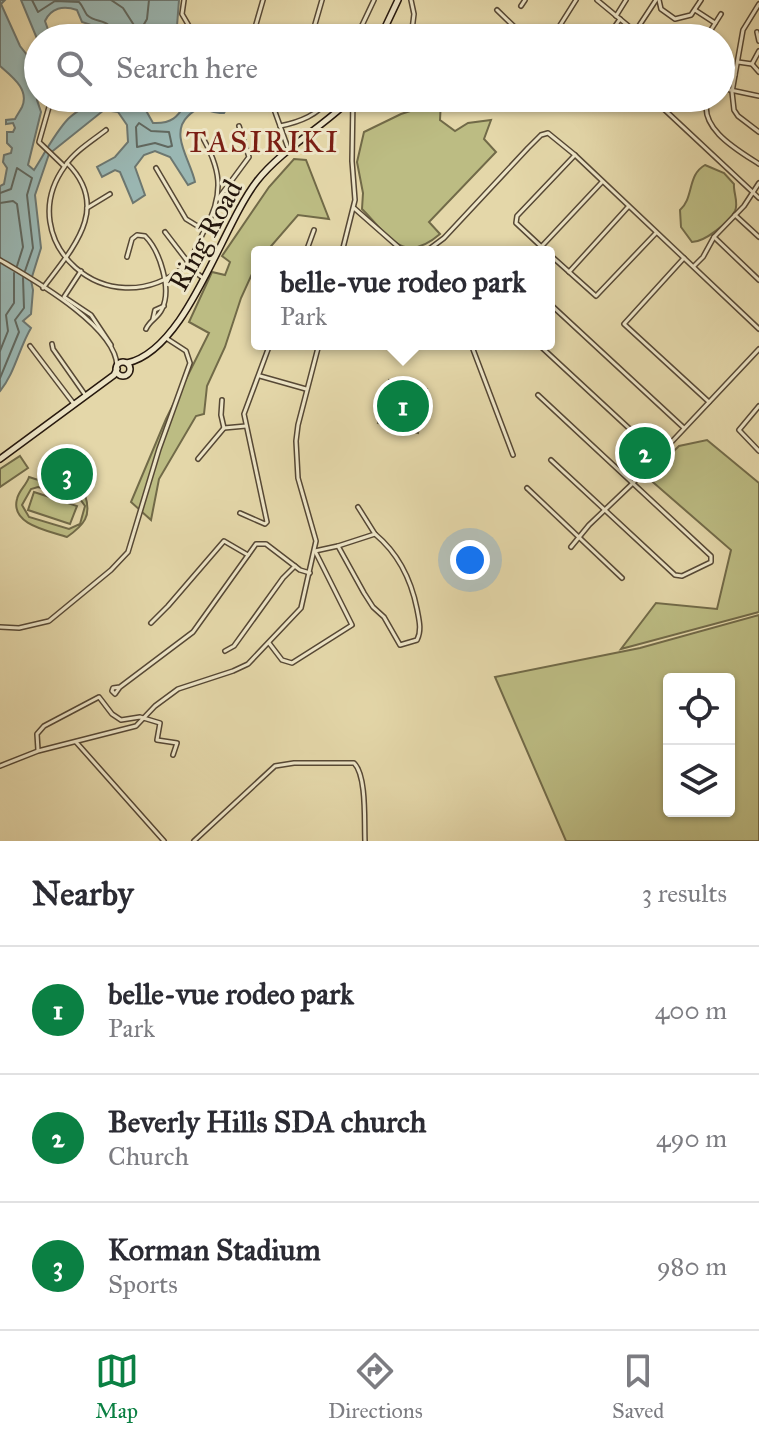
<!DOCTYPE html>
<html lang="en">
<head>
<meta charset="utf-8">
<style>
	body { margin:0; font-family:"IM FELL Great Primer",serif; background:#f7f7f7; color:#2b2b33 }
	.controls { position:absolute; right:24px; bottom:24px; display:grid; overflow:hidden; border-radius:8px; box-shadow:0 2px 6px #0004 }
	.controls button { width:72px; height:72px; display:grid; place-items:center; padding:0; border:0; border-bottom:2px solid #e1e1e2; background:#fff; color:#2b2b33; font:40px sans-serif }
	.you { position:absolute; left:470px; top:560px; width:28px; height:28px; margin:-20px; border:6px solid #fff; border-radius:50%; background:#1a73e8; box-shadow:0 0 0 12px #1a73e833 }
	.badge { display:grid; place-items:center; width:52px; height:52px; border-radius:50%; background:#0b8043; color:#fff; font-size:26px; font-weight:700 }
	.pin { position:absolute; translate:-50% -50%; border:4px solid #fff; box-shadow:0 2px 8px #0006 }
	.popup { position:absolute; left:251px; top:246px; width:304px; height:104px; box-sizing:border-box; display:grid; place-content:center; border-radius:8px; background:#fff; filter:drop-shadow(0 2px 6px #0005); font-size:26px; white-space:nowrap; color:#7c7c81 }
	.popup b { font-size:30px; color:#2b2b33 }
	.popup::after { content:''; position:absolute; left:50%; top:100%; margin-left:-16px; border:16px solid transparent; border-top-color:#fff }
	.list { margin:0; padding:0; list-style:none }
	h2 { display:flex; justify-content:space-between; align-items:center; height:104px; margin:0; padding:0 32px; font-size:34px }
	h2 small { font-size:26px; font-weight:400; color:#7c7c81 }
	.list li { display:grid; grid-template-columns:52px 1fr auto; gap:24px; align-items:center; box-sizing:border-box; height:128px; padding:0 32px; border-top:2px solid #e1e1e2 }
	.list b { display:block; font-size:30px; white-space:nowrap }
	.list p { margin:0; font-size:26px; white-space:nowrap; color:#7c7c81 }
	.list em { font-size:26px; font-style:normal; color:#7c7c81 }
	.icon { flex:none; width:44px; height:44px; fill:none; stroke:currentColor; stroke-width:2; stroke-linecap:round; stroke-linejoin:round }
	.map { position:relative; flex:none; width:759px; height:841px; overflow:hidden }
	.search { position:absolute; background:#fff; box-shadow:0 2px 6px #0004; left:24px; right:24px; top:24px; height:88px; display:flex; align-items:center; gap:20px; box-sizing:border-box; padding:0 28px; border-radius:44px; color:#7c7c81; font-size:30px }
	.sheet { height:488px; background:#fff }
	nav { display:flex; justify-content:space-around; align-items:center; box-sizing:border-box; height:112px; border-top:2px solid #e1e1e2; background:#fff; font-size:22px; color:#7c7c81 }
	nav a { display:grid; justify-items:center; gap:4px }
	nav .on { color:#0b8043 }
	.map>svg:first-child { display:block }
</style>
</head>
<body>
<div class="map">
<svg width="759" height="841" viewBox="0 0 759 841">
	<rect width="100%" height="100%" fill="#e4d7a9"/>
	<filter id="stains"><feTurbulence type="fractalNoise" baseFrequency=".0025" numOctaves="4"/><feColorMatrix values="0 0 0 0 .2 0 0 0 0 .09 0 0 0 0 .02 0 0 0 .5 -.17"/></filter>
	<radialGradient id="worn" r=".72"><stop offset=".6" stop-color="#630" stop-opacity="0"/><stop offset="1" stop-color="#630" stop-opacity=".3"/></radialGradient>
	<g fill="#bcbc83" stroke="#716a48" stroke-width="2" fill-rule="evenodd">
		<path d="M441,101L440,120L455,131L468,123L491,120L484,139L496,152L429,222L440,234C403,266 389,236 362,209L363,193L357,162L364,132L401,114Z"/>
		<path d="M294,159L306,160L329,219L298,215L266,252H257V263L241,298L225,347L207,386L204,414L196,416L159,479L151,520L131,502L166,419L209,333L189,322L212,272L225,275L230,262L222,256L269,187Z"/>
		<path d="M705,165L724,173L734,184C733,192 739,203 735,211C729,222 705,242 692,242L681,227L680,210C694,198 687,175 705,165Z"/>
		<path d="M389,380L427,389L418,433L378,423Z"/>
		<path d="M707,440L759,483V612L621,649L656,603L717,609L731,550L647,477L679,446Z"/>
		<path d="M20,456L28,468L0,487V469Z"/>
		<path d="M29,477L85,495C92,516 84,525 67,537C50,531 10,525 17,499C19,490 26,486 29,477ZM38,487L80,499L85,506L80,524L69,529L29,517L22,505L31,489Z"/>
		<path d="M34,492L77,506L70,524L28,510Z"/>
		<path d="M759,615V841H566L495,677L640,648ZM669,679H729V811H669Z"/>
	</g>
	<g fill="#9ab7b3" stroke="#6c7771" stroke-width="2">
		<path d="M0,0H5L1,4L20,46L34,64L37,100L41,112L28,165L34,170C45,153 54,134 68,119C76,111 85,108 93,98H139L153,123C175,124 178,115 190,98H225L228,106L224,113C216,114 207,109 199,109C195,110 191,113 188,116C169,134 191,161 195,182L188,185L170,157L155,151L144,155L135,167L145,195L133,203L120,172L115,170L102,177L97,167L115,157L128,142L127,125L118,112L104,110L49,154L35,195L41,248L31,280L33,290L31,314L23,321L31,328C19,348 15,373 0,391V186L4,184L7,168L3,162L4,155L11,153L12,148L7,143V132H13L15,128L13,123L6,124V120L15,119C17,115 20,111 22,107C30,89 11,76 0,66Z"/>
		<path d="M21,0H179L177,26L171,38H106L100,28L82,22L77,10C63,5 51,8 45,21L51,38H38V41Z"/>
	</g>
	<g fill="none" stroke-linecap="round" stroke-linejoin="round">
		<g stroke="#606860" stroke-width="2">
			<path d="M32,0L38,12L55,1L79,2C83,6 84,11 87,15C98,25 110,16 114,38"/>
			<path d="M111,0L123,8L139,33L147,19L149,0"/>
			<path d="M139,123L151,131L169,132L172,146L168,147L155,143L137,147L136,127Z"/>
			<path d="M0,193L11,189L17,168L32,178L27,195L33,248L25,271"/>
			<path d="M0,203L13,201L17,204L23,247L17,266"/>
			<path d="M0,351L8,331L6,315L14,303V273"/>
			<path d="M0,378L19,332L15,320L24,308L23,278"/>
		</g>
		<g stroke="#564835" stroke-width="6">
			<g id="minor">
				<path d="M184,0L182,14L196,38"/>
				<path d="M597,0L643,38"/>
				<path d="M659,0L661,9L675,19L691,15L701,0"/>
				<path d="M759,4L743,30L732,92L734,110L738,116L759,132"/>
				<path d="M521,6L525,0"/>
				<path d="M497,10L526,38"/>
				<path d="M695,10L715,23"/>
				<path d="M616,16L626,0"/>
				<path d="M757,32L759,41"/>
				<path d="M252,38L263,0"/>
				<path d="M311,38L322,0"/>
				<path d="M356,38L374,0"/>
				<path d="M411,38L414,14L411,0"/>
				<path d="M552,38L576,0"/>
				<path d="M607,38L620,19"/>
				<path d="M631,38L656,0"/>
				<path d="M715,38L709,33L721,14"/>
				<path d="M721,42L724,46L721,64"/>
				<path d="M738,62L752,64L759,72"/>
				<path d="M752,64L759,51"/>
				<path d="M721,71L735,75"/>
				<path d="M721,88L759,96"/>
				<path d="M54,98L49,107L39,142L64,166"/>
				<path d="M270,98L288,148"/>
				<path d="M652,98L759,198"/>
				<path d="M697,98L706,104"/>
				<path d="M708,98C697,128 739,151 759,164"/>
				<path d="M280,126C300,122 318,115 330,98"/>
				<path d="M106,130C92,141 75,151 65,166C11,240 107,329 184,267C193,259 199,240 205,229C225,193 221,168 200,133"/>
				<path d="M156,168L186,219L204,230"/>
				<path d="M759,183L744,206L714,237L759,280"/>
				<path d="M218,199L249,157L239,126"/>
				<path d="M87,208L110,194"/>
				<path d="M354,208L404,252"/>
				<path d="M735,215L759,237"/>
				<path d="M165,232L188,262"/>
				<path d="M542,246L602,182"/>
				<path d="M306,252L314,230"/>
				<path d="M342,252L355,200L352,161L353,98"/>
				<path d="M415,252L428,250L444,238L528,148L541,135L548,133L575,155L759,329"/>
				<path d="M547,252L516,223L517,216L575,155"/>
				<path d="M549,254L596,296L656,233"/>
				<path d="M127,257L132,239L137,235L145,236C160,251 172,289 162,309C158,318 150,320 146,329"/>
				<path d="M684,258L624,324L709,402"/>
				<path d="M0,260C32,279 116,326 117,366"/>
				<path d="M187,266L203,278"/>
				<path d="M694,266L703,257L714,237"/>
				<path d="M81,271L64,297L91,315L111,345"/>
				<path d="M569,272L628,207"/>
				<path d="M43,288C72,249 112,208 67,163"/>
				<path d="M549,303L684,428"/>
				<path d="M153,319L155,310L164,306"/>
				<path d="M52,344L53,349L86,396"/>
				<path d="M471,344L513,455"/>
				<path d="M538,344L659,456"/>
				<path d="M30,346L74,404"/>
				<path d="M260,376L306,389"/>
				<path d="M538,395L711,556V562L682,576L675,575L551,460"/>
				<path d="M222,400L221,415L224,428L246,426"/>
				<path d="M759,406L739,430L759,451"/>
				<path d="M198,459L224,428"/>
				<path d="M527,488L622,578"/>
				<path d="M240,513L265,524L267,522L244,414L270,344"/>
				<path d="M338,546L375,534L358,507"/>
				<path d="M571,547L589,525L633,483L759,349"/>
				<path d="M151,623L168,606L224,541L248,555"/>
				<path d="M0,627L19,628L49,621L111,570L128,552L159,449L190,363L186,351L166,338"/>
				<path d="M269,643L282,660L292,663L352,625L315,551L338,546L364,593L373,607L384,617L400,645L417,640C422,630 419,620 417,609C411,579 399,554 375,534"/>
				<path d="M225,651L234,646L283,578L295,566"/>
				<path d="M120,687L113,688L112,691L115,694L120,687L193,632L256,544H266L300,570L310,573"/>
				<path d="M76,742L164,841"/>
				<path d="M38,750L37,734L44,726L99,697L112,714L121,720L140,717L160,723L157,740L177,743L173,755"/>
				<path d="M0,766L38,751L136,726L155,706L178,689L233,671L248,664L301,608L316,541L298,478L296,441L298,425L319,344"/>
				<path d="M194,841L275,766L294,763H354C367,776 364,822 365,841"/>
			</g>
		</g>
		<g stroke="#26180e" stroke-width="8">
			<g id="secondary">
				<path d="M380,38L398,0"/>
				<circle cx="123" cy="369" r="7"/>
				<path d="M127,363C187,350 221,227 257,181C278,154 315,131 341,108L349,98"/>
				<path d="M0,459L114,375L117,369"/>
			</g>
		</g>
		<use href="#minor" stroke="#ede5c7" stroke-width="3"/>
		<use href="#secondary" stroke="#ede5c7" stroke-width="5"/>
	</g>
	<g text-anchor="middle" stroke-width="6" stroke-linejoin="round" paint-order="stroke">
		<g font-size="28" fill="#26180e" stroke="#ede5c7">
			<text transform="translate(205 235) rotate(-61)" y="10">Ring Road</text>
		</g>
		<g font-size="30" letter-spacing="2" fill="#7a1f14" stroke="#ede5c7">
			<text x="263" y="152">TASIRIKI</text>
		</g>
	</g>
	<rect width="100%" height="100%" filter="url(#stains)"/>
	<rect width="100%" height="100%" fill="url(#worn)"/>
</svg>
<div class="controls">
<button><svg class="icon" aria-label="locate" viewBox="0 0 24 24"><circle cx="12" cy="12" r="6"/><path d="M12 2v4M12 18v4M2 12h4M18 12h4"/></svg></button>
<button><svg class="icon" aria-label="layers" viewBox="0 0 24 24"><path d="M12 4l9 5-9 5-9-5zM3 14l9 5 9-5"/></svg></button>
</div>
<div class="you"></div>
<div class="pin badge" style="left:403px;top:406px">1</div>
<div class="popup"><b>belle-vue rodeo park</b>Park</div>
<div class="pin badge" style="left:645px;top:453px">2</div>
<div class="pin badge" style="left:67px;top:474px">3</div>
<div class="search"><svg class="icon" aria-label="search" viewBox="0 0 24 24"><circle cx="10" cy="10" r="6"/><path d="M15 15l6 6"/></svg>Search here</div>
</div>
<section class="sheet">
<h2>Nearby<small>3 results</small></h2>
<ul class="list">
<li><span class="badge">1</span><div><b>belle-vue rodeo park</b><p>Park</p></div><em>400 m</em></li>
<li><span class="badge">2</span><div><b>Beverly Hills SDA church</b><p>Church</p></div><em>490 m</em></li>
<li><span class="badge">3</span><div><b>Korman Stadium</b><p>Sports</p></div><em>980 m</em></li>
</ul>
</section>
<nav>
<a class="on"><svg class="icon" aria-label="map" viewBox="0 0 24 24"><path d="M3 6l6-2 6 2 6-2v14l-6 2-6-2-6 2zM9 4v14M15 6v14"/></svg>Map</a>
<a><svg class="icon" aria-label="directions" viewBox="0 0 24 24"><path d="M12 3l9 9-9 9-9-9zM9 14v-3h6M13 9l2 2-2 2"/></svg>Directions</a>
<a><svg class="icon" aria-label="saved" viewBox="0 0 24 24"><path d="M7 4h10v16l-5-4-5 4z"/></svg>Saved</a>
</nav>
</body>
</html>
